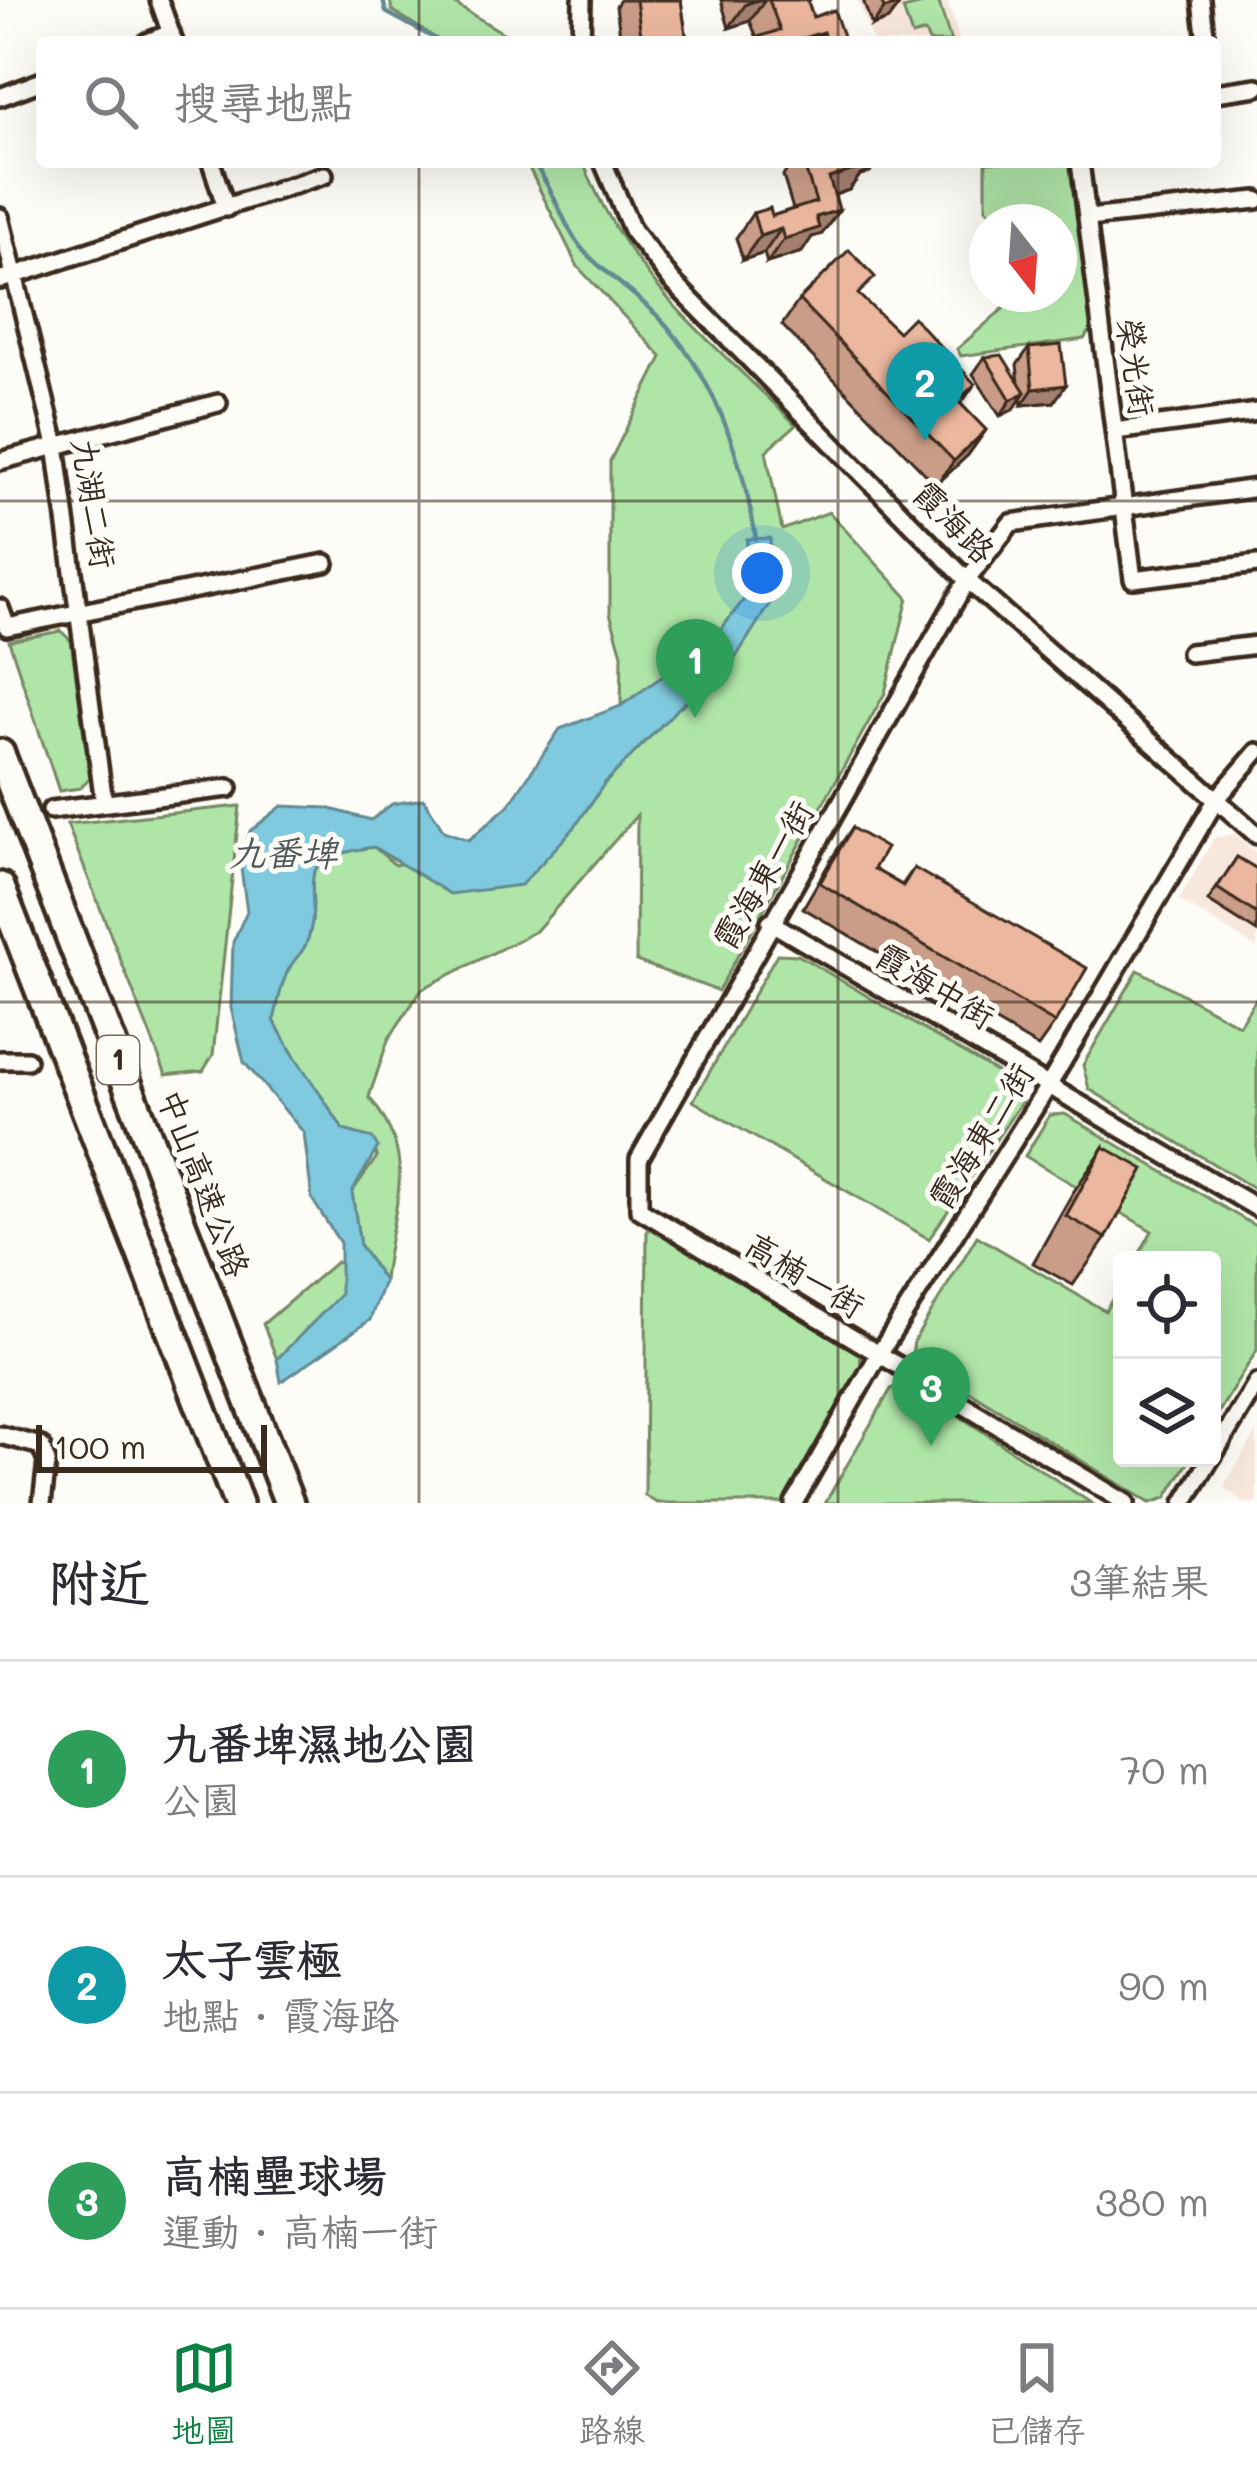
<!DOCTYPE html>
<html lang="zh-TW">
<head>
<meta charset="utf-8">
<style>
	body { margin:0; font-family:Mali,"LXGW WenKai TC",sans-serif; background:#f7f7f7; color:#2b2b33 }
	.controls { position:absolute; right:36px; bottom:36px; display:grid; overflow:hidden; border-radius:12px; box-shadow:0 12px 48px #0002 }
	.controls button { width:108px; height:108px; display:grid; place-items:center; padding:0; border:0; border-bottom:3px solid #e1e1e2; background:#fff; color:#2b2b33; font:60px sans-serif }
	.compass { position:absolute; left:969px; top:204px; width:108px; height:108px; border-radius:50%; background:#fff; box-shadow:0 12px 48px #0002; rotate:163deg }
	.scale { position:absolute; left:36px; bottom:30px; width:231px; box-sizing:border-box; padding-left:12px; border:6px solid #3b2a1e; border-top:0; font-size:33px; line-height:42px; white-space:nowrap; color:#3b2a1e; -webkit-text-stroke:9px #fdfcf7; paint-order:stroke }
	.you { position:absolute; left:762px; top:573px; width:42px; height:42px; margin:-30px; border:9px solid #fff; border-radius:50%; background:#1a73e8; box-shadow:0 0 0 18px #1a73e833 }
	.badge { display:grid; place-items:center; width:78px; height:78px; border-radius:50%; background:#0b8043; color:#fff; font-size:39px; font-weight:700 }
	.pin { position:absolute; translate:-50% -99px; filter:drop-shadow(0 3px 6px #0008) }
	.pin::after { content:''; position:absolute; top:63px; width:42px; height:36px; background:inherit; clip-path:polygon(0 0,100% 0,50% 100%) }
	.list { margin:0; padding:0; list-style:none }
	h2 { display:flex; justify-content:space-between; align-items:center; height:156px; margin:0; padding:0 48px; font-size:51px }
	h2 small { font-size:39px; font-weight:400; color:#7c7c81 }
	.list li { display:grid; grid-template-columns:78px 1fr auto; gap:36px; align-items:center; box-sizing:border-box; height:216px; padding:0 48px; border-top:3px solid #e1e1e2 }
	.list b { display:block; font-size:45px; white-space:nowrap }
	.list p { margin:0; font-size:39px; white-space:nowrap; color:#7c7c81 }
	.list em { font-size:39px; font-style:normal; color:#7c7c81 }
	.icon { flex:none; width:66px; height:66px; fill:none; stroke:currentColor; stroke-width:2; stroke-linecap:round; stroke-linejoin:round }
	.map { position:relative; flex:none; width:1257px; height:1503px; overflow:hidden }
	.search { position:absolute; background:#fff; box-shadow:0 12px 48px #0002; left:36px; right:36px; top:36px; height:132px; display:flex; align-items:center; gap:30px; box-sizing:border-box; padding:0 42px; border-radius:12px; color:#7c7c81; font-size:45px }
	.sheet { height:804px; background:#fff }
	nav { display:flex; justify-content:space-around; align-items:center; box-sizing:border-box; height:168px; border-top:3px solid #e1e1e2; background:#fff; font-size:33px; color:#7c7c81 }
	nav a { display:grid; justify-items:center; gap:6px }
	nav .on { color:#0b8043 }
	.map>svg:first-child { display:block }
</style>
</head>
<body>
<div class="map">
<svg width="1257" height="1503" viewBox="0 0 1257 1503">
	<rect width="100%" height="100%" fill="#fdfcf7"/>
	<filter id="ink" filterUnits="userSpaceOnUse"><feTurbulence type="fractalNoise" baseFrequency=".00833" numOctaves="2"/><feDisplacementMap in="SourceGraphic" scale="24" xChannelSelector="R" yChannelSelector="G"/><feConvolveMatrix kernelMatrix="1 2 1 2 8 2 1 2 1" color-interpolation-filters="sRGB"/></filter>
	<g filter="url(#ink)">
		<g fill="#f8e7dc">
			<path d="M858,0H947L960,42H873Z"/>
			<path d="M1235,834L1257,854V948L1179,900L1214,838Z"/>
			<path d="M1257,1432V1503H1244L1223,1487Z"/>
		</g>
		<g fill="#b0e5a8" stroke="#768863" stroke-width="3">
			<path d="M390,0H448L518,42H441L392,10Z"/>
			<path d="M938,0L951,42H929L925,32L912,36L903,9Z"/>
			<path d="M526,162H583C630,281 708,337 796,425L766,451L782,530L829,512L908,598L885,693L718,991L636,961L637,815L536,931L422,989L388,1040L369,1097C422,1162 391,1205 384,1281L360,1246L352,1192L377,1157L372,1138L343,1130C321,1092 293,1060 274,1020C278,1003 281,982 290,967C294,959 303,952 306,944C329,887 278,860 374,847L395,865L574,828L604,784L676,710L732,663L773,598L747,539L746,597L713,640L621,706L622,654L610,613V461L662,357L578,267Z"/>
			<path d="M986,162H1071L1091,330L1084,339L961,356L957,349L1020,294H1059V222H998L986,208Z"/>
			<path d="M61,631L71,641L90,778L80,788L59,791L9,641Z"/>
			<path d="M240,806L213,1055L203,1071L166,1075L67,824Z"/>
			<path d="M777,954L798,955L1021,1087L1022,1101L929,1239L693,1101Z"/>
			<path d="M1138,970L1239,1025L1257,997V1190L1089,1089L1083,1065Z"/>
			<path d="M1065,1114L1257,1227V1350L1212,1423V1260H1136L1152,1231L1025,1156L1050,1115Z"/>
			<path d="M656,1228L860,1350L861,1367L784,1503H657L645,1496L647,1230Z"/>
			<path d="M977,1236L1105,1311L1122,1283V1458H1191L1166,1498L1150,1503L912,1356L914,1341Z"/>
			<path d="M336,1262L343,1265L341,1295L277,1359L263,1324Z"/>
			<path d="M906,1381L1091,1503H825L891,1389Z"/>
		</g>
		<path fill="#7fcade" stroke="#648a91" stroke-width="3" d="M770,538L773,598L732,663L676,710L604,784L574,828L521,885L450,894L374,847C278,860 329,887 306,944C303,952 294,959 290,967C281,982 278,1003 274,1020C293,1060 321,1092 343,1130L372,1138L378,1147L352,1192L360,1246L384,1281L370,1320L281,1382L277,1359L340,1295V1243L312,1199L304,1133L244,1062L231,1008L233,942L247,911L240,862L250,831L282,806L327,808L371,820L392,804L424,799L444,831L469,840L509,805L560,729L621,706L713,640L746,597L747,539Z"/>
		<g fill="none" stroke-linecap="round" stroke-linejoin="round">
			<g stroke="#648a91" stroke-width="4.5">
				<path d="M383,0L386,12L441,42"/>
				<path d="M533,162C554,189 564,229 584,251C609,278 643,298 667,326C719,388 743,461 756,539"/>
			</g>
			<g stroke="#3b2a1e" stroke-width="24">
				<g id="minor">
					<path d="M159,0L174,42"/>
					<path d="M1201,0L1206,42"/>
					<path d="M147,42L171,33"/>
					<path d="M581,42L582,0"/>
					<path d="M1215,93L1257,87"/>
					<path d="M0,97L42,81"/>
					<path d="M211,162L226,208"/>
					<path d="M603,162L632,230L672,281L967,580L1257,835"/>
					<path d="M1080,162L1133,579L1257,564"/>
					<path d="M0,217L56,445L104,803"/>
					<path d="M1088,218L1257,200"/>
					<path d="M0,280L324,175"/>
					<path d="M1115,431L1257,412"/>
					<path d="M0,461L218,403"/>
					<path d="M0,608L7,627L325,563"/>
					<path d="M1190,653L1257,645"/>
					<path d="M51,810L229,788"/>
					<path d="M770,922L1257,1208"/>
					<path d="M0,1060H27"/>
					<path d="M0,1435L41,1446L47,1462L42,1503"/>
					<path d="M1212,1457L1257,1383"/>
					<path d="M794,1503L879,1354L1047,1088L1216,800L1257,752"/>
					<path d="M1126,1503L639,1209V1159L967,580L1011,523L1257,488"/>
					<path d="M1184,1503L1211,1458"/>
				</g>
			</g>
			<g stroke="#3b2a1e" stroke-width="36">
				<g id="motorway">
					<path d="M0,754L289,1503"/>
					<path d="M0,887L238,1503"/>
				</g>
			</g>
			<use href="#minor" stroke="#fdfcf7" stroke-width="15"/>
			<use href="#motorway" stroke="#fdfcf7" stroke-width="27"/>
		</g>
		<g fill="#ca9d88" stroke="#3b2a1e" stroke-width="3">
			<path d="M620,0H681L687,42H621L616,6Z"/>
			<path d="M721,0H810L808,2L813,17L845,42H753L757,38L750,21L729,28Z"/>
			<path d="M863,0H899L888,20L872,26Z"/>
			<path d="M793,162H877L870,172L860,175L849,190L835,195L839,210L822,234L812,237L802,252L767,263L764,253L743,260L736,238L753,213L772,216L793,209L783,176Z"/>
			<path d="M861,297L898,332L975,384L961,404L986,430L968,455L936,485L782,325L799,300Z"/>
			<path d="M1029,348L1054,402L1022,405L1021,398L1014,409L1000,416L973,374L985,357L1019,383L1017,365Z"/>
			<path d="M852,828L874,869L902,885L914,868L1055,1023L1038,1047L803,908L835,853Z"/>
			<path d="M1237,857L1257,869V932L1208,901Z"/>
			<path d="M1104,1147L1106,1238L1073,1285L1033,1263L1072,1194Z"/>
		</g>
		<g fill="#a4806f" stroke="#3b2a1e" stroke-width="3">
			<path d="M758,0H765L750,21L729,28L746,4Z"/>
			<path d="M900,4L888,20L872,26L884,9Z"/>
			<path d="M823,32L815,42H791Z"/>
			<path d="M859,162H877L870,172L860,175L849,190L816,201L829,178Z"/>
			<path d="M839,210L822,234L812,237L802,252L767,263L784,239L816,217Z"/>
			<path d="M781,229L764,253L743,260L760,236Z"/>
			<path d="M1066,385L1054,402L1022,405L1033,389Z"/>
			<path d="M1025,392L1014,409L1000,416L1011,400Z"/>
			<path d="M986,430L968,455L936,485L954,461Z"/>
		</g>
		<g fill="#ebb79e" stroke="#3b2a1e" stroke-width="3">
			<path d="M636,0H681L687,42H642Z"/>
			<path d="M769,0H807L813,17L834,10L845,42H826L823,32L791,42H757L755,38L780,30Z"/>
			<path d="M881,0H899L900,4L884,9Z"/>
			<path d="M803,162H865L867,166L829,178L839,210L816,217L819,228L784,239L781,229L760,236L753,213L770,208L772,216L816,202Z"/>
			<path d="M849,250L875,277L858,294L898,332L913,317L975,384L958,401L986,430L954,461L799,300Z"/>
			<path d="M1061,345L1066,385L1033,389L1029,348Z"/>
			<path d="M1002,355L1025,392L1011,400L985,357Z"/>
			<path d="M852,828L886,848L874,869L903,886L914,868L1087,968L1055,1023L820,883Z"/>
			<path d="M1237,857L1257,869V914L1217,888Z"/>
			<path d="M1104,1147L1144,1169L1106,1238L1066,1216Z"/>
		</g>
	</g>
	<path fill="none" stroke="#3b2a1e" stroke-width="3" stroke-opacity="0.55" d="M419,0V42M838,0V42M419,162V1503M838,162V1503M0,501H1257M0,1002H1257"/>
	<g text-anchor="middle" stroke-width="10" stroke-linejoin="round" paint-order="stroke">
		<rect fill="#fdfcf7" stroke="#75695f" stroke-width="3" x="97" y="1036" width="42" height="48" rx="9"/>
		<g font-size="30" font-weight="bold" fill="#3b2a1e">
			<text x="118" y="1070">1</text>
		</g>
		<g font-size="33" fill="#3b2a1e" stroke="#fdfcf7">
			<text transform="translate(1136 367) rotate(82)" y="12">榮光街</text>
			<text transform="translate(94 503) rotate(81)" y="12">九湖二街</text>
			<text transform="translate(954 522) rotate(45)" y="12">霞海路</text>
			<text transform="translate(763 875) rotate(-60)" y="12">霞海東一街</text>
			<text transform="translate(935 986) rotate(31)" y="12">霞海中街</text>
			<text transform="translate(981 1136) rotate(-58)" y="12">霞海東二街</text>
			<text transform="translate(204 1183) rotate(69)" y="12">中山高速公路</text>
			<text transform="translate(805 1275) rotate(31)" y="12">高楠一街</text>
		</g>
		<g font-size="36" font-style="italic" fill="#4f5a58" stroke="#fdfcf7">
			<text x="283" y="866">九番埤</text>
		</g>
	</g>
</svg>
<div class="controls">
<button><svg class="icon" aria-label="locate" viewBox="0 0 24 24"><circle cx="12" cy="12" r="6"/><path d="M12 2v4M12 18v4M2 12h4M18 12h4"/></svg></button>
<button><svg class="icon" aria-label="layers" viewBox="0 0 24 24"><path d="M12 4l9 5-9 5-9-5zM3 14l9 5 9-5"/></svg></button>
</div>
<svg class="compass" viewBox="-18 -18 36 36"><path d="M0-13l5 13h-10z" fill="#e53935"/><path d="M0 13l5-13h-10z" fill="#7c7c81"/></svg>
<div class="scale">100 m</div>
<div class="you"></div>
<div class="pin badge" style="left:695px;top:718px;background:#2e9e5b">1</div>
<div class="pin badge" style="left:925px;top:441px;background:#0f9aa8">2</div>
<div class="pin badge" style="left:931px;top:1446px;background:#2e9e5b">3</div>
<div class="search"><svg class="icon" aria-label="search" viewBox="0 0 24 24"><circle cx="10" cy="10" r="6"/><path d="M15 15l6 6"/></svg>搜尋地點</div>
</div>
<section class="sheet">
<h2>附近<small>3筆結果</small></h2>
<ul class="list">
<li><span class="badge" style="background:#2e9e5b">1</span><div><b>九番埤濕地公園</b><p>公園</p></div><em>70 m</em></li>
<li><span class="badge" style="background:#0f9aa8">2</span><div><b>太子雲極</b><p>地點 · 霞海路</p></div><em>90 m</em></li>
<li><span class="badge" style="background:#2e9e5b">3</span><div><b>高楠壘球場</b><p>運動 · 高楠一街</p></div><em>380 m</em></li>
</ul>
</section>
<nav>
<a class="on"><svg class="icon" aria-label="map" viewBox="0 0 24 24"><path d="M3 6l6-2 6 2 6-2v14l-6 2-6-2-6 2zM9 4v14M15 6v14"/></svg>地圖</a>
<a><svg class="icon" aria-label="directions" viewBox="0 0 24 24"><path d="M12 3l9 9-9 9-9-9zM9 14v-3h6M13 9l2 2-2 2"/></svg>路線</a>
<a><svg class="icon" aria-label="saved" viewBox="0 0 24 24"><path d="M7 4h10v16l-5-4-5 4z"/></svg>已儲存</a>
</nav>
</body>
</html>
